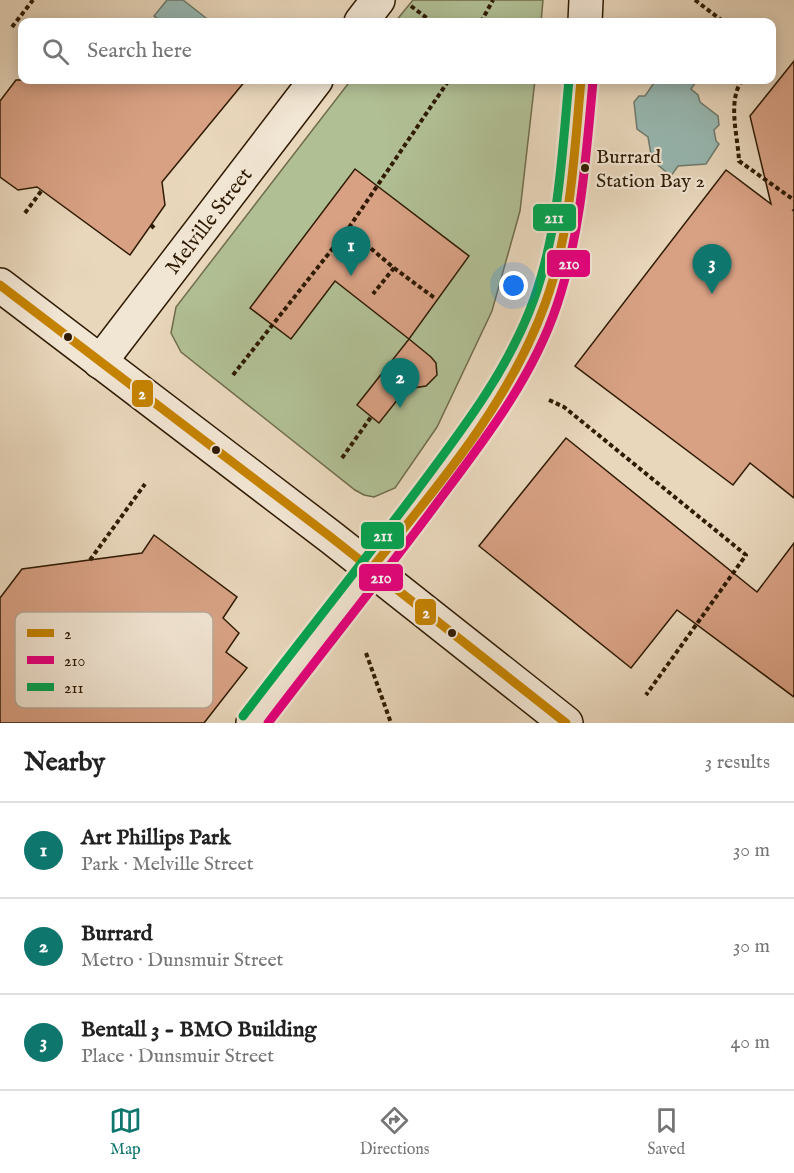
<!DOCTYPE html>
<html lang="en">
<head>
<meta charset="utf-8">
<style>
	body { margin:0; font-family:"IM FELL English",serif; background:#f2f2f2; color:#222 }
	.you { position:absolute; left:514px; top:286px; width:21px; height:21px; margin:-15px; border:4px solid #fff; border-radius:50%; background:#1a73e8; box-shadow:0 0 0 9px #1a73e833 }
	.badge { display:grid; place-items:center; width:39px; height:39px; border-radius:50%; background:#0f766e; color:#fff; font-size:20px; font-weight:700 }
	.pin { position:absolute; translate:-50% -50px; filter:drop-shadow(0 2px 3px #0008) }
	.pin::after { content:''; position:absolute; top:32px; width:21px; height:18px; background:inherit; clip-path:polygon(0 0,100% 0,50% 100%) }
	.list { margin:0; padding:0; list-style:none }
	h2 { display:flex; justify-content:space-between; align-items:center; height:78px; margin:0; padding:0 24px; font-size:26px }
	h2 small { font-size:20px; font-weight:400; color:#767676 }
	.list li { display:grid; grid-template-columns:39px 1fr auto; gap:18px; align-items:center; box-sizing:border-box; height:96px; padding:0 24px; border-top:2px solid #e0e0e0 }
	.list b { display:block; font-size:22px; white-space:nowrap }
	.list p { margin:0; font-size:20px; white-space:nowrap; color:#767676 }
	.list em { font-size:20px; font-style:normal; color:#767676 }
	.icon { flex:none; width:33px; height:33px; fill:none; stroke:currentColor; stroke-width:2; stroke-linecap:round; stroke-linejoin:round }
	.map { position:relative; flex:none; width:794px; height:723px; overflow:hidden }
	.search { position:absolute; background:#fff; box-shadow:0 3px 15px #0003; left:18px; right:18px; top:18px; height:66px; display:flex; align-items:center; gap:15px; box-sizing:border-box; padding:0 21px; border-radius:12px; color:#767676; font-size:22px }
	.sheet { height:366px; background:#fff }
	nav { display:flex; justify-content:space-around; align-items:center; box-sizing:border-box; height:84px; border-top:2px solid #e0e0e0; background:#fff; font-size:16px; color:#767676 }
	nav a { display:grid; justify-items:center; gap:3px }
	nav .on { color:#0f766e }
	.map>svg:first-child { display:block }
</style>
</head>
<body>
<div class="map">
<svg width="794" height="723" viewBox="0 0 794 723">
	<rect width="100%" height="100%" fill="#e9d7bc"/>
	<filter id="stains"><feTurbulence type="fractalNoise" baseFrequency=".00333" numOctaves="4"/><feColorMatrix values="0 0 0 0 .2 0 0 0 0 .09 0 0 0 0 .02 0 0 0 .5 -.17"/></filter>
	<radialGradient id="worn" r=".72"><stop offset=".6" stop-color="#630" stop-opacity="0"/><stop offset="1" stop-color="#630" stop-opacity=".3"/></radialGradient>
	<g fill="#b1bf94" stroke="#706d4c" stroke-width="1.5">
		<path d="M413,0H543L541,22H395Z"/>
		<path d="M351,80H535L520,211L492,311L437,427L395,488L374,497L364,495L355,490L181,352L171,333L176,307Z"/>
	</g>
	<g fill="#97b9b4" stroke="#6d7a6d" stroke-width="1.5">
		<path d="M167,0H183L211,22H163L154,16Z"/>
		<path d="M656,80H697L691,89L698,95L700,102L718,116L719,125L714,130L716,141L719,144L706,164L678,166L671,176L652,160L648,137L637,129L634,102L639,96H645Z"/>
	</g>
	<g fill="#d8a184" stroke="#2f1b03" stroke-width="1.5">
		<path d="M794,61V498L750,463L733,485L575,366L726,170L771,204L750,116Z"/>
		<path d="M16,80H246L162,182L165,205L130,255L37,187L18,190L0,177V101Z"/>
		<path d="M355,169L469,256L409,339L335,281L291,339L250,308Z"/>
		<path d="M409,339L431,357L436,363L437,375L426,386L406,389L379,423L357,405Z"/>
		<path d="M566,438L757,592L794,543V697L677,610L631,668L479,546Z"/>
		<path d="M154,535L237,597L223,618L239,633L226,652L247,668L204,723H0V598L22,569L142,553Z"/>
	</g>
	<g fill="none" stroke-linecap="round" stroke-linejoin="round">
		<g stroke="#2f1b03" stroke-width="36">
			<g id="secondary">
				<path d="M361,22L378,0"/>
				<path d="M585,22L586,0"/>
				<path d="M0,285L332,538L566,723"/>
				<path id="s1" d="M100,362L316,80"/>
				<path d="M253,723C315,641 380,561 441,478C481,423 522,368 545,303C570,233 574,153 581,80"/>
			</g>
		</g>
		<g stroke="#2f1b03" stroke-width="4" stroke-dasharray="4.5 3" stroke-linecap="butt">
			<path d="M695,0L724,22"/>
			<path d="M411,6L432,22"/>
			<path d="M481,22L493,0"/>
			<path d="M12,27L33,0"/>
			<path d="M742,80C727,102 738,136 739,161L794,200"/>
			<path d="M793,209L794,210"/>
			<path d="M25,213L42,190"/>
			<path d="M151,225L154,228"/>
			<path d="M348,229L394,268L373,294"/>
			<path d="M394,268L436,299"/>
			<path d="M233,375L348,229L449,80"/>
			<path d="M549,400L564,407L746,555L646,695"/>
			<path d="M342,458L371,417"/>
			<path d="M90,560L145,484"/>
			<path d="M366,653L391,723"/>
		</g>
		<use href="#secondary" stroke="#f1e5d3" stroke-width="33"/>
		<g stroke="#f1e5d3" stroke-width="14">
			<g id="bus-1">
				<path d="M0,285L332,538L566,723"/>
				<path d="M371,569C437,487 509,404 545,304C571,233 574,155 581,80"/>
			</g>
		</g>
		<g stroke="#f1e5d3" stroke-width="14">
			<path id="bus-2" d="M268,723C325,648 384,575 440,499C485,439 533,377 557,305C581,233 586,156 593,81"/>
		</g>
		<g stroke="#f1e5d3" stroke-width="14">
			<path id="bus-3" d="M243,716C301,640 361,565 418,489C462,430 509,369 534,299C559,229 562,153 569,80"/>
		</g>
		<use href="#bus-1" stroke="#c58301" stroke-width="9"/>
		<use href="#bus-2" stroke="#e5007d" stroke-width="9"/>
		<use href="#bus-3" stroke="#00a651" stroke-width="9"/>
	</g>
	<g fill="#2f1b03" stroke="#f1e5d3" stroke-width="2">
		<circle cx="585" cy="168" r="5"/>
		<circle cx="68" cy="337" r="5"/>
		<circle cx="216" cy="450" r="5"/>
		<circle cx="452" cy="633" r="5"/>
	</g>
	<g text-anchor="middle" stroke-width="4.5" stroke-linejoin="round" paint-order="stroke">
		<g font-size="20" fill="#2f1b03" stroke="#f1e5d3" text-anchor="start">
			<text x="596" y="163">Burrard<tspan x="596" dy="24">Station Bay 2</tspan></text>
		</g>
		<g font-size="21" fill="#2f1b03" stroke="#f1e5d3">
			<text dy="7" stroke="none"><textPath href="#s1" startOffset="178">Melville Street</textPath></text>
		</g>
	</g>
	<rect x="15" y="612" width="198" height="96" rx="9" fill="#f1e5d3" stroke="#b7a895" stroke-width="1.5"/>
	<rect x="27" y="629" width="27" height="8" fill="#c58301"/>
	<rect x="27" y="656" width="27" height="8" fill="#e5007d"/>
	<rect x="27" y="683" width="27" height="8" fill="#00a651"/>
	<g font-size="16" fill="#2f1b03">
		<text x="64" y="639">2</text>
		<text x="64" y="666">210</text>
		<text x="64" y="693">211</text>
	</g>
	<g stroke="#f1e5d3" stroke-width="2">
		<rect x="532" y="203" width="45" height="29" rx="6" fill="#00a651"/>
		<rect x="546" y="249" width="45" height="29" rx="6" fill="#e5007d"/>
		<rect x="131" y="379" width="23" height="29" rx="6" fill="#c58301"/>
		<rect x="360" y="521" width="45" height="29" rx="6" fill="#00a651"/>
		<rect x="358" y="563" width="46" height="29" rx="6" fill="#e5007d"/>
		<rect x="414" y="598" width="23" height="28" rx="6" fill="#c58301"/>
	</g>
	<g font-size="16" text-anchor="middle" font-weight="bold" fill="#fff">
		<text x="554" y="223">211</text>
		<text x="569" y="269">210</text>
		<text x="142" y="399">2</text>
		<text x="383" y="541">211</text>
		<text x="381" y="583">210</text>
		<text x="426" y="618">2</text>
	</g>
	<rect width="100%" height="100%" filter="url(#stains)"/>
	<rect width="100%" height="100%" fill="url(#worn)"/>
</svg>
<div class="you"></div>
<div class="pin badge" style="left:351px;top:276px">1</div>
<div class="pin badge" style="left:400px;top:408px">2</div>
<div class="pin badge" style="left:712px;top:294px">3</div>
<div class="search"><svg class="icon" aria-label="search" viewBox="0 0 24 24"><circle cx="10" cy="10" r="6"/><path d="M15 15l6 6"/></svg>Search here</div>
</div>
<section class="sheet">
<h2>Nearby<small>3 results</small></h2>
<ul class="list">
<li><span class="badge">1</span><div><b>Art Phillips Park</b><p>Park · Melville Street</p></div><em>30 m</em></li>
<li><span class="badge">2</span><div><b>Burrard</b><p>Metro · Dunsmuir Street</p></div><em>30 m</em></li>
<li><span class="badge">3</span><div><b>Bentall 3 - BMO Building</b><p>Place · Dunsmuir Street</p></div><em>40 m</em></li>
</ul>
</section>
<nav>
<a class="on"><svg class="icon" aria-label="map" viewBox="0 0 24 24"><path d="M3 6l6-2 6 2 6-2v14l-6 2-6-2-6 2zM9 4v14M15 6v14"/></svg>Map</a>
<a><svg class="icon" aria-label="directions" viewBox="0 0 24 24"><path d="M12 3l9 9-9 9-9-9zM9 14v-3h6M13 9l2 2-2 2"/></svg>Directions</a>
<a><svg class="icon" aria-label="saved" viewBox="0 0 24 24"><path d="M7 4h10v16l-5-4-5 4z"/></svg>Saved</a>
</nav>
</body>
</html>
